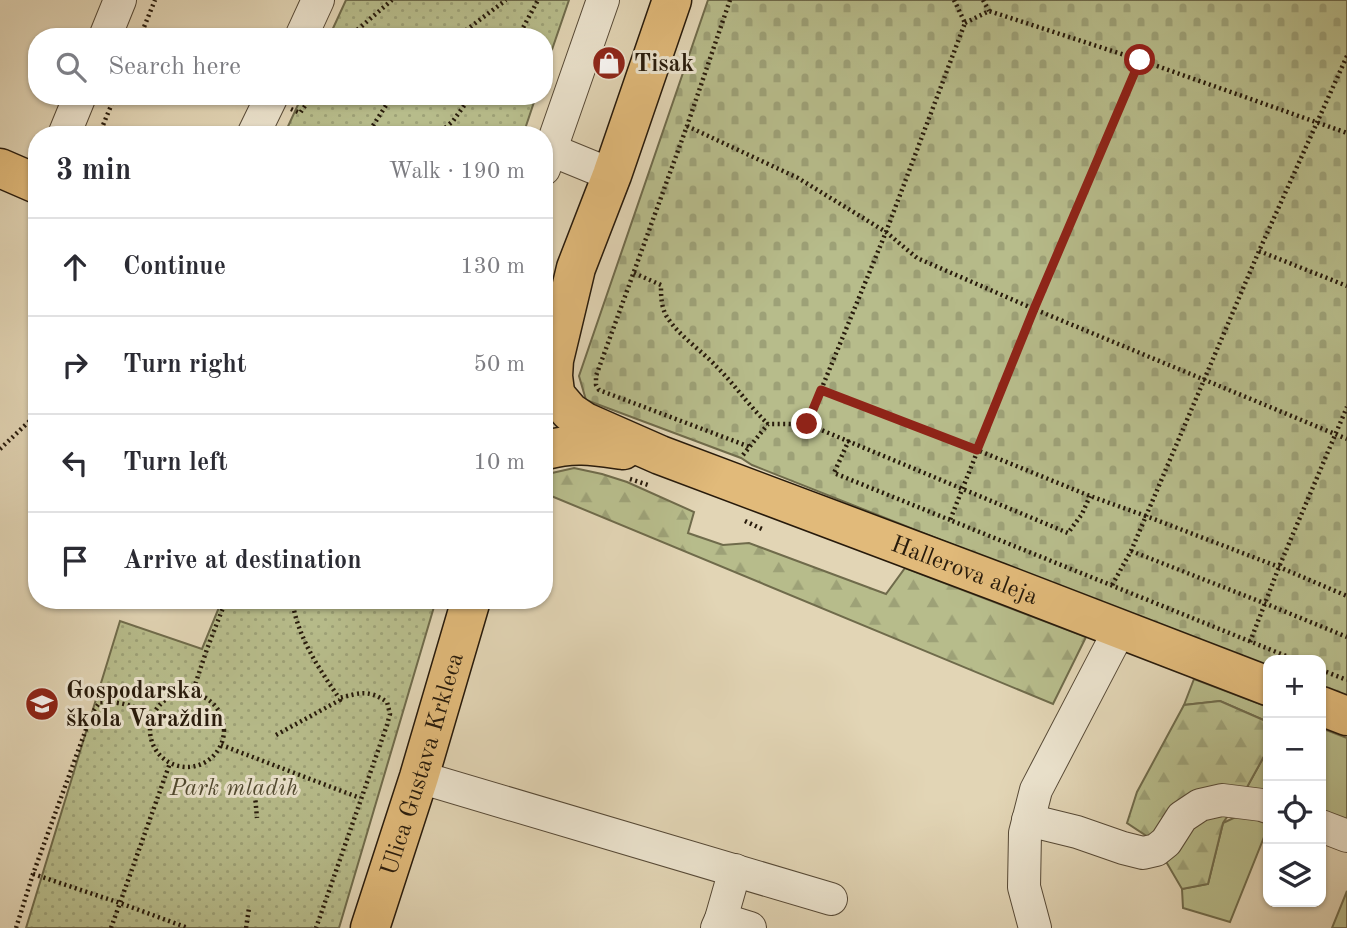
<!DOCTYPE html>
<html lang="en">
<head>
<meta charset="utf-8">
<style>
	body { margin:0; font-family:"Old Standard TT",serif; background:#f7f7f7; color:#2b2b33 }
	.controls { position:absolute; right:21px; bottom:21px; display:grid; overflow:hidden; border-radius:14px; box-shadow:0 2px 5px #0004 }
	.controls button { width:63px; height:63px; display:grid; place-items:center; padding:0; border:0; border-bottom:2px solid #e1e1e2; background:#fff; color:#2b2b33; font:35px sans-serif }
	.stop { position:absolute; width:21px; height:21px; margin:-16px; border:5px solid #8f2418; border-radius:50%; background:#fff }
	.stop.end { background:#8f2418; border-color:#fff; box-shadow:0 2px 7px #0008 }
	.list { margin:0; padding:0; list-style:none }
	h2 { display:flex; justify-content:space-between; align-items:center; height:91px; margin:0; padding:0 28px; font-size:30px }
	h2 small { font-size:23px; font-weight:400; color:#7c7c81 }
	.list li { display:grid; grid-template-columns:46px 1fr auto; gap:21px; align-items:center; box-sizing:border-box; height:98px; padding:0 28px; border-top:2px solid #e1e1e2 }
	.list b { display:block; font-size:26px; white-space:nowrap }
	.list em { font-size:23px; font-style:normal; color:#7c7c81 }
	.icon { flex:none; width:38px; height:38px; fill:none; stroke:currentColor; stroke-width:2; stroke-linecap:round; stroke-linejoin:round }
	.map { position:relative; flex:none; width:1347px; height:928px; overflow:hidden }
	.search { position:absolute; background:#fff; box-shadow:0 2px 5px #0004; left:28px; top:28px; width:525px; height:77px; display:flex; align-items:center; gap:18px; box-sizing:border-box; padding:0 24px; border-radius:28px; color:#7c7c81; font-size:26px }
	.panel { position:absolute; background:#fff; box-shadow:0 2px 5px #0004; left:28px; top:126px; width:525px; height:483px; border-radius:28px }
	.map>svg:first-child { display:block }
</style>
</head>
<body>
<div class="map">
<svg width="1347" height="928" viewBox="0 0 1347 928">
	<defs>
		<pattern id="forest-firs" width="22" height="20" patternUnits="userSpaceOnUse" patternTransform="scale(1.75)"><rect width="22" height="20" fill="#b7bc8b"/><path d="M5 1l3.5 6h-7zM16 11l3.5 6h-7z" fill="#9da177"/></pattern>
		<pattern id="cemetery-stones" width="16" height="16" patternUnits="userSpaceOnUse" patternTransform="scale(1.75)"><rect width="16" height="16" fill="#b7bc8b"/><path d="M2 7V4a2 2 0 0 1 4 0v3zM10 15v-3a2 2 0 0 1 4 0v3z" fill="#9da177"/></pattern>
		<pattern id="park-dots" width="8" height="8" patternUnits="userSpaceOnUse" patternTransform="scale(1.75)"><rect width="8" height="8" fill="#b7bc8b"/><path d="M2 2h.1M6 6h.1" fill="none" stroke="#9da177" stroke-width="1.8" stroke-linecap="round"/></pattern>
	</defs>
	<rect width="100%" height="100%" fill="#e2d5b5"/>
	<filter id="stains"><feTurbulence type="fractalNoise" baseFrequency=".00286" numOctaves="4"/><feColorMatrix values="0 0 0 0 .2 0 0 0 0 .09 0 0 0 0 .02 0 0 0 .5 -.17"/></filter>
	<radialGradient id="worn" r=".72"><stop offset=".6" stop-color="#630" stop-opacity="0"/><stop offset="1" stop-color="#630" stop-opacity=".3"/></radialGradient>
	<g fill="#b7bc8b" stroke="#6f6b4b" stroke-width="2">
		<path d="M1194,679L1268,707V722L1220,701L1184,705Z"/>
		<path d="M1321,728L1347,738V830L1321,821Z"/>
		<path d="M1268,749V802L1246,789Z"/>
		<path d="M1268,812V827L1230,922L1183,908L1182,889L1208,884L1223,823L1242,814Z"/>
		<path d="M1347,891V928H1332Z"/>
	</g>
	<g fill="url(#forest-firs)" stroke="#6f6b4b" stroke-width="2">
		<path d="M574,468L602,474L627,482L694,512L688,533L723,545L749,543L886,594L905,568L1086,637L1053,704L544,493V478L552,473Z"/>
		<path d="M1220,701L1268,722V749L1246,789L1223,823L1208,884L1182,889L1154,841L1127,823L1137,792L1184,705Z"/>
	</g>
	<path fill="url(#cemetery-stones)" stroke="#6f6b4b" stroke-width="2" d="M708,0H1347V701L1321,691V660H1268V670L752,465L741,458L586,400L579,376Z"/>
	<g fill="url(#park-dots)" stroke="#6f6b4b" stroke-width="2">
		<path d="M346,0H569L544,73V37H329Z"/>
		<path d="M302,96H536L523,135H284Z"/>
		<path d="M222,600H436L339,928H26L120,621L202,649Z"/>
	</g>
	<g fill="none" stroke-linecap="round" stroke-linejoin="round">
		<g stroke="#564936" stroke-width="34">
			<g id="minor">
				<path d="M105,37L120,0"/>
				<path d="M301,37L318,0"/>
				<path d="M64,135L80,96"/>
				<path d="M253,135L272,96"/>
				<path d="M551,150L612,175"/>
				<path d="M544,169L603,0"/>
				<path d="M419,777L831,899"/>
				<path d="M1028,820L1077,832L1123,848L1143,853L1156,850L1166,842L1182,817L1200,805L1222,800L1262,805L1268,807"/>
				<path d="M1321,826L1347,836"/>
				<path d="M721,919L750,928"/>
				<path d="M717,928L721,919L735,870"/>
				<path d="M1035,928L1024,887L1025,833L1036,790L1120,629"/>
			</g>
		</g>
		<g stroke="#271a0b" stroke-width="41">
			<g id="major">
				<path d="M0,168L37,184"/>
				<path d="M555,392L553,376L554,360L576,268L612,175L672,0"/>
				<path id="s1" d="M558,398L570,412L585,422L660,455L998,582L1268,686"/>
				<path d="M546,450C574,442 595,446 623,450"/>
				<path d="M1321,706L1347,716"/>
				<path id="s2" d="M370,928L419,777L471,600"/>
			</g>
		</g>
		<g stroke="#271a0b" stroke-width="4.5" stroke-dasharray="2 3.5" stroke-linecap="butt">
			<path d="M730,0L687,126L596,376V385L599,390L750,447"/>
			<path d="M983,0L989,11"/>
			<path d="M965,23L989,11L1140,60L1347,133"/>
			<path d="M140,37L155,0"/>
			<path d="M349,37L392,0"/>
			<path d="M457,37L506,0"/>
			<path d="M518,37L538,0"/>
			<path d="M1347,56L1259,251L1146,516L1279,567L1347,596"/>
			<path d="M1140,60L1034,309L950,520L1296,660"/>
			<path d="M291,109L300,113L312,96"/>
			<path d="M687,126L798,178L886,232L917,258L1034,309L1347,439"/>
			<path d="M99,135L115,96"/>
			<path d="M367,135L392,96"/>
			<path d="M437,135L453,121L471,96"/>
			<path d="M1259,251L1347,286"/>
			<path d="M634,273L661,285C661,296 661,307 667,317C679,336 701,350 717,367C735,385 749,406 768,424"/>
			<path d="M821,390L977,450L1090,496L1146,516L1131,551L1111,587"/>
			<path d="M807,424L1068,533L1082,514L1090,496"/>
			<path d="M849,440L834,473L950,520"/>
			<path d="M0,449L37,414"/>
			<path d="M743,455L768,424H807L886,232L965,23L954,0"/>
			<path d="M630,479L648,485"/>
			<path d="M745,521L762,529"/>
			<path d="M1131,551L1264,603L1347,637"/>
			<path d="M292,600C298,638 318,667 339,698"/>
			<path d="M1250,642L1279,567L1347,407"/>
			<path d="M1321,670L1347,680"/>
			<circle cx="187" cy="730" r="37"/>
			<path d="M192,694L207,649L226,600"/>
			<path d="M276,735L340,700L339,698C360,693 368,689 387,702L390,714L387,725L316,928"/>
			<path d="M221,745L360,798"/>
			<path d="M254,784L257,818"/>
			<path d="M33,874L120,903L188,928"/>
			<path d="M16,928L33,874L92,713L100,702C121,701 135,706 153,717"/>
			<path d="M111,928L170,763"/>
			<path d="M246,928L249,908"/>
		</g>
		<use href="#minor" stroke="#ece4cf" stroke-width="32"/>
		<use href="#major" stroke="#e1ba7a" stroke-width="38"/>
	</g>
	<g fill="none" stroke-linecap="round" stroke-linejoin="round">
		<path stroke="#8f2418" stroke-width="9" d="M807,424L821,390L977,450L1034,309L1140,60"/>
	</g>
	<defs>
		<g id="shop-disc" transform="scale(1.75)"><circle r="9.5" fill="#8f2418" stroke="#ece4cf"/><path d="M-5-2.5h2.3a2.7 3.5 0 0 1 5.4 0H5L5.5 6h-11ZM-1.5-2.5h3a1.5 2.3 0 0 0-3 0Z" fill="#fff"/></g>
		<g id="school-disc" transform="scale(1.75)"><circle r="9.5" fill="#8f2418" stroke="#ece4cf"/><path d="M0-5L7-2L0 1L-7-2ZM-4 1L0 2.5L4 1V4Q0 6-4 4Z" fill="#fff"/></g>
	</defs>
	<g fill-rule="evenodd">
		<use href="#shop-disc" x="609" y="63"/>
		<use href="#school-disc" x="42" y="704"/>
	</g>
	<g text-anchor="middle" stroke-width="6" stroke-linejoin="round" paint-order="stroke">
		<g font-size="24" font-weight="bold" fill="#271a0b" stroke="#ece4cf" text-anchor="start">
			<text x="634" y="71">Tisak</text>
			<text x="66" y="698">Gospodarska<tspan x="66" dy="28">škola Varaždin</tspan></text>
		</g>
		<g font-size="24" fill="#271a0b" stroke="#ece4cf">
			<text dy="8" stroke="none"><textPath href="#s1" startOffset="444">Hallerova aleja</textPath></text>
			<text dy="8" stroke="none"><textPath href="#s2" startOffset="172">Ulica Gustava Krkleca</textPath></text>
		</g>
		<g font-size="24" font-style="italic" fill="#524b31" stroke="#ece4cf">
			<text x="234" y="795">Park mladih</text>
		</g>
	</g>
	<rect width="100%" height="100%" filter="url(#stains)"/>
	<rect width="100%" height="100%" fill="url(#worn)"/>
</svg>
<div class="controls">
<button>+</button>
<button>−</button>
<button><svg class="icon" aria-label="locate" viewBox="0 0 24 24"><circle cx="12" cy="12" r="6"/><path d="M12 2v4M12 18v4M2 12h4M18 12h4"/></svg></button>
<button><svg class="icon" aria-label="layers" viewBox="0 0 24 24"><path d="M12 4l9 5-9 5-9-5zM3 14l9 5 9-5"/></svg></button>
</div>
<div class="stop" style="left:1140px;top:60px"></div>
<div class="stop end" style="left:807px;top:424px"></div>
<div class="search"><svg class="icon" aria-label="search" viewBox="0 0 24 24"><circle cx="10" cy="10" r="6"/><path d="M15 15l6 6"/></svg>Search here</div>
<section class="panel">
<h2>3 min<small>Walk · 190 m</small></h2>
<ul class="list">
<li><svg class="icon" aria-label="ahead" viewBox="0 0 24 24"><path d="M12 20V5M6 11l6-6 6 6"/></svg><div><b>Continue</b></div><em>130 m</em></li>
<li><svg class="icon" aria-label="right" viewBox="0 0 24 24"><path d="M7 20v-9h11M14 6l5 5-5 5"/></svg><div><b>Turn right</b></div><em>50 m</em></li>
<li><svg class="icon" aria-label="left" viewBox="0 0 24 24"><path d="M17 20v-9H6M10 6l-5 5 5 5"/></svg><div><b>Turn left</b></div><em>10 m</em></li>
<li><svg class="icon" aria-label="arrive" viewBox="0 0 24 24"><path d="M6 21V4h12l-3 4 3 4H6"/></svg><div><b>Arrive at destination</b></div></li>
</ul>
</section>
</div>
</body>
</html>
